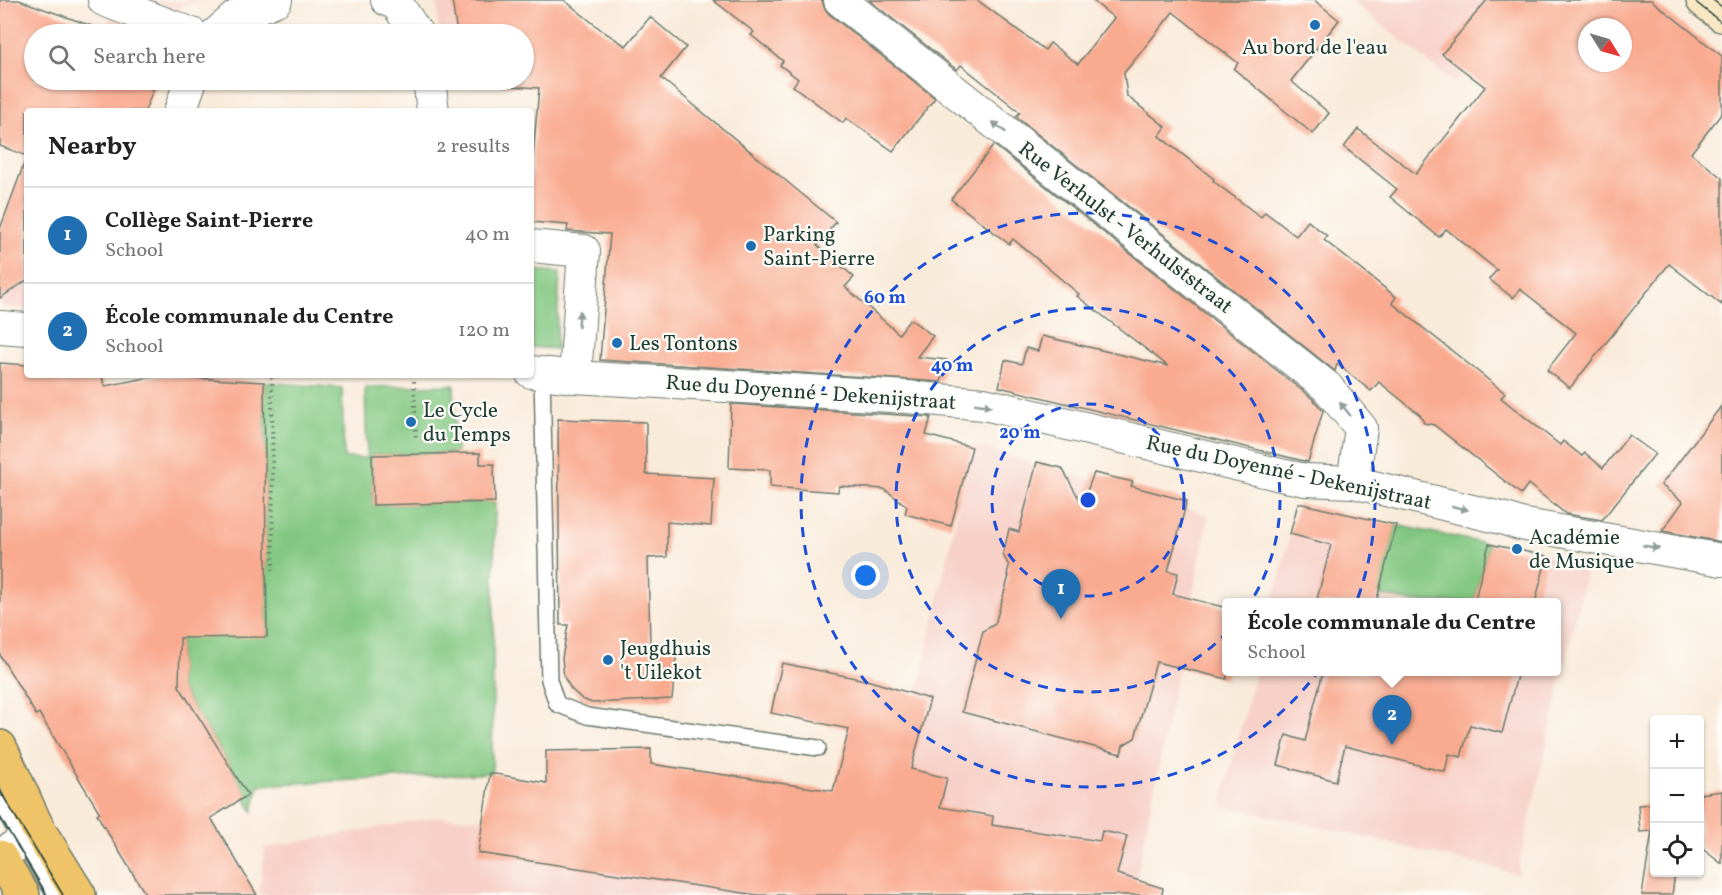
<!DOCTYPE html>
<html lang="en">
<head>
<meta charset="utf-8">
<style>
	body { margin:0; font-family:Vollkorn,serif; background:#f2f2f2; color:#222 }
	.controls { position:absolute; right:18px; bottom:18px; display:grid; overflow:hidden; border-radius:6px; box-shadow:0 2px 4px #0004 }
	.controls button { width:54px; height:54px; display:grid; place-items:center; padding:0; border:0; border-bottom:2px solid #e0e0e0; background:#fff; color:#222; font:30px sans-serif }
	.compass { position:absolute; left:1578px; top:18px; width:54px; height:54px; border-radius:50%; background:#fff; box-shadow:0 2px 4px #0004; rotate:127deg }
	.you { position:absolute; left:866px; top:576px; width:21px; height:21px; margin:-15px; border:4px solid #fff; border-radius:50%; background:#1a73e8; box-shadow:0 0 0 9px #1a73e833 }
	.badge { display:grid; place-items:center; width:39px; height:39px; border-radius:50%; background:#1f6fb2; color:#fff; font-size:20px; font-weight:700 }
	.pin { position:absolute; translate:-50% -50px; filter:drop-shadow(0 2px 3px #0008) }
	.pin::after { content:''; position:absolute; top:32px; width:21px; height:18px; background:inherit; clip-path:polygon(0 0,100% 0,50% 100%) }
	.popup { position:absolute; left:1222px; top:598px; width:339px; height:78px; box-sizing:border-box; display:grid; place-content:center; border-radius:6px; background:#fff; filter:drop-shadow(0 2px 4px #0005); font-size:20px; white-space:nowrap; color:#767676 }
	.popup b { font-size:22px; color:#222 }
	.popup::after { content:''; position:absolute; left:50%; top:100%; margin-left:-12px; border:12px solid transparent; border-top-color:#fff }
	.list { margin:0; padding:0; list-style:none }
	h2 { display:flex; justify-content:space-between; align-items:center; height:78px; margin:0; padding:0 24px; font-size:26px }
	h2 small { font-size:20px; font-weight:400; color:#767676 }
	.list li { display:grid; grid-template-columns:39px 1fr auto; gap:18px; align-items:center; box-sizing:border-box; height:96px; padding:0 24px; border-top:2px solid #e0e0e0 }
	.list b { display:block; font-size:22px; white-space:nowrap }
	.list p { margin:0; font-size:20px; white-space:nowrap; color:#767676 }
	.list em { font-size:20px; font-style:normal; color:#767676 }
	.icon { flex:none; width:33px; height:33px; fill:none; stroke:currentColor; stroke-width:2; stroke-linecap:round; stroke-linejoin:round }
	.map { position:relative; flex:none; width:1722px; height:895px; overflow:hidden }
	.search { position:absolute; background:#fff; box-shadow:0 2px 4px #0004; left:24px; top:24px; width:510px; height:66px; display:flex; align-items:center; gap:15px; box-sizing:border-box; padding:0 21px; border-radius:33px; color:#767676; font-size:22px }
	.panel { position:absolute; background:#fff; box-shadow:0 2px 4px #0004; left:24px; top:108px; width:510px; height:270px; border-radius:6px }
	.map>svg:first-child { display:block }
</style>
</head>
<body>
<div class="map">
<svg width="1722" height="895" viewBox="0 0 1722 895">
	<rect width="100%" height="100%" fill="#fdfcf7"/>
	<filter id="ink" filterUnits="userSpaceOnUse"><feTurbulence type="fractalNoise" baseFrequency=".0167" numOctaves="2"/><feDisplacementMap in="SourceGraphic" scale="12" xChannelSelector="R" yChannelSelector="G"/><feConvolveMatrix kernelMatrix="1 2 1 2 8 2 1 2 1" color-interpolation-filters="sRGB"/></filter>
	<filter id="wash" filterUnits="userSpaceOnUse"><feTurbulence type="fractalNoise" baseFrequency=".008" numOctaves="4" result="noise"/><feDisplacementMap in="SourceGraphic" scale="24" xChannelSelector="R" yChannelSelector="G"/><feGaussianBlur stdDeviation="1.35" result="paint"/><feColorMatrix in="noise" values="0 0 0 0 0 0 0 0 0 0 0 0 0 0 0 0 0 1.4 0 .05"/><feComposite in="paint" operator="in"/></filter>
	<g filter="url(#wash)">
		<rect width="100%" height="100%" fill="#f9ebda"/>
		<g fill="#f7d1c8">
			<path d="M116,0H208L182,5L172,34H103Z"/>
			<path d="M437,0H566L524,52V34H438Z"/>
			<path d="M1350,0H1540L1455,83Z"/>
			<path d="M27,229V310L0,306V298Z"/>
			<path d="M972,445L1209,515L1133,895H259L265,848L436,817L825,833L911,724Z"/>
			<path d="M1298,503L1339,513L1378,594L1412,602H1273Z"/>
			<path d="M1489,544L1588,564L1517,874L1305,823L1221,806L1255,672H1557V602H1474Z"/>
		</g>
		<g fill="#82c781" stroke="#50825a" stroke-width="1.5">
			<path d="M531,270L560,272L556,349L531,347Z"/>
			<path d="M264,382L342,388L344,458H367L365,387L454,385L456,456L451,453L372,455L373,505L495,502L492,773L259,785L253,811L244,797L248,795L179,686L184,504L267,636Z"/>
			<path d="M1396,525L1489,544L1474,602H1412L1377,594Z"/>
		</g>
		<g id="blocks">
			<g fill="#f9aa8f" fill-rule="evenodd">
				<path d="M0,0H19L114,34H34V80H157L145,111H27V156L0,146Z"/>
				<path d="M452,0H564L604,32L626,46L650,17L686,47L661,78L836,222L817,245L854,277L845,287L899,334L910,319L933,336L917,357L947,360L941,382L600,360L610,234L567,231L568,225L531,222V178L539,88L464,83V80H524V34H457Z"/>
				<path d="M713,0H822L824,7L829,14L935,98L893,151L846,118L843,123L793,86L798,79L780,65L783,61L751,35L754,32Z"/>
				<path d="M869,0H977L1045,50L1050,43L1078,64L1114,18L1092,0H1314L1339,20L1291,81L1329,113L1313,134L1234,69L1238,63L1173,12L1124,73L1127,96L1166,127L1159,136L1214,179L1213,181L1261,217L1265,212L1296,236L1308,221L1327,236L1324,240L1396,297L1392,303L1505,393L1501,398L1560,445L1563,441L1582,456L1585,453L1603,468L1629,435L1655,454L1602,520L1566,514L1528,484L1521,494L1434,425L1424,423L1420,415L1379,382L1371,391L1337,364L1335,371L1016,117L1020,112L961,65L957,70Z"/>
				<path d="M1487,0H1651L1722,56V113L1691,153L1722,178V305L1669,264L1570,388L1547,370L1576,333L1520,289L1513,298L1489,279L1497,270L1446,229L1439,237L1390,197L1397,189L1344,147L1358,129L1416,174L1485,87L1442,54ZM1587,27H1623V63H1587Z"/>
				<path d="M994,145L1314,400L1323,411L1308,462L999,387L1005,360L1022,364L1026,348L1038,351L1042,336L1168,366L1077,296L1079,294L1013,239L1009,244L951,199Z"/>
				<path d="M24,164L27,165V280L0,298V229Z"/>
				<path d="M0,363L27,365V375H101L105,386L157,376L264,382L267,637L180,638L179,686L248,795L211,818L257,895H146L103,825L97,814L100,813L39,713L36,715L0,655Z"/>
				<path d="M731,404L931,417L926,435L972,447L951,526L905,514L907,506L884,489L839,486L838,492L770,487V470L729,468Z"/>
				<path d="M1722,405V542L1662,531L1683,502L1661,485Z"/>
				<path d="M558,419L646,422V474L714,478L711,526L667,522V557L648,558L650,646L677,649L672,699L592,703L582,699L571,689L564,677L562,658L568,625H560Z"/>
				<path d="M480,453V464H494L495,502L373,505L372,455Z"/>
				<path d="M1037,462L1062,468L1082,504L1094,473L1133,482L1131,486L1187,501L1168,571L1178,573L1173,594L1227,608V679L1156,662L1135,738L1123,745L1121,754L962,712L983,631L995,624L1009,576L1007,575L1009,566L1003,555L1009,529L1019,532Z"/>
				<path d="M1298,503L1396,525L1376,603H1316L1331,545L1290,534Z"/>
				<path d="M1489,544L1547,556L1535,603H1474Z"/>
				<path d="M782,663L870,681L930,699L911,769L947,778L940,807L993,816L992,825L1100,841L1102,831L1127,836L1117,874L1163,888L1162,895H757L478,853L490,773L546,783V751L651,749V764L833,791L849,729L771,713Z"/>
				<path d="M1323,672H1518L1502,733L1470,725L1461,757L1449,754L1445,772L1345,746L1336,781L1278,765L1286,735L1305,741Z"/>
				<path d="M1722,791V864L1700,847V794Z"/>
				<path d="M1654,799V873H1675L1672,895H1642L1652,831L1640,832L1638,805L1652,804V800Z"/>
			</g>
		</g>
	</g>
	<g filter="url(#ink)">
		<use href="#blocks" fill-opacity="0" stroke="#6b7a6e" stroke-width="1.5"/>
		<g fill="none" stroke-linecap="round" stroke-linejoin="round">
			<g stroke="#6b7a6e" stroke-width="18">
				<g id="service">
					<path d="M542,374L549,680L557,704L587,716L818,748"/>
					<path d="M0,804L55,895"/>
				</g>
			</g>
			<g stroke="#6b7a6e" stroke-width="34">
				<g id="minor">
					<path d="M104,0L192,34"/>
					<path d="M387,0L397,4L417,34"/>
					<path d="M840,0L1327,387L1361,428L1353,482"/>
					<path d="M216,34L237,16L276,0"/>
					<path d="M429,80L433,111"/>
					<path d="M180,111L191,80"/>
					<path d="M531,246L584,251L575,377"/>
					<path d="M0,327L27,329"/>
					<path d="M531,372L575,377L907,397L984,404L1285,476L1306,480L1353,482L1505,519L1520,524L1722,560"/>
					<path d="M0,857L38,829"/>
				</g>
			</g>
			<g stroke="#6b7a6e" stroke-width="36">
				<path id="secondary" d="M1703,0L1722,15"/>
			</g>
			<g stroke="#6b7a6e" stroke-width="36">
				<g id="primary">
					<path d="M0,747L38,829L79,895"/>
					<path d="M0,857L23,895"/>
				</g>
			</g>
			<g stroke="#6b7a6e" stroke-width="4" stroke-dasharray="1.5 4.5" stroke-linecap="butt">
				<path d="M272,377L273,570"/>
				<path d="M414,381L416,439"/>
			</g>
			<use href="#service" stroke="#fff" stroke-width="15"/>
			<use href="#minor" stroke="#fff" stroke-width="32"/>
			<use href="#secondary" stroke="#f9e7c3" stroke-width="33"/>
			<use href="#primary" stroke="#efc469" stroke-width="33"/>
			<g stroke="#1f3d34" stroke-width="1.5">
				<path d="M1693,0L1722,23"/>
				<path d="M1713,0L1722,7"/>
				<path d="M0,791L63,895"/>
				<path d="M0,817L47,895"/>
			</g>
		</g>
		<defs><path id="oneway-solid" d="M-6-.8H1V-3.2L6.5 0L1 3.2V.8H-6Z" transform="scale(1.5)"/></defs>
		<g fill="#8f9e9a">
			<use href="#oneway-solid" transform="translate(999 127) rotate(-142)"/>
			<use href="#oneway-solid" transform="translate(579 319) rotate(-86)"/>
			<use href="#oneway-solid" transform="translate(983 405) rotate(9)"/>
			<use href="#oneway-solid" transform="translate(1345 409) rotate(-129)"/>
			<use href="#oneway-solid" transform="translate(1460 508) rotate(13)"/>
			<use href="#oneway-solid" transform="translate(1651 547) rotate(10)"/>
		</g>
	</g>
	<g fill="none" stroke="#1d4ed8" stroke-width="3" stroke-dasharray="10 8">
		<circle cx="1088" cy="500" r="96"/>
		<circle cx="1088" cy="500" r="192"/>
		<circle cx="1088" cy="500" r="287"/>
	</g>
	<g fill="#1f6fb2" stroke="#fdfcf7" stroke-width="2">
		<circle cx="1315" cy="25" r="6"/>
		<circle cx="751" cy="246" r="6"/>
		<circle cx="617" cy="343" r="6"/>
		<circle cx="411" cy="422" r="6"/>
		<circle cx="1517" cy="549" r="6"/>
		<circle cx="608" cy="660" r="6"/>
	</g>
	<g text-anchor="middle" stroke-width="4.5" stroke-linejoin="round" paint-order="stroke">
		<g font-size="21" fill="#1f3d34" stroke="#fdfcf7" text-anchor="start">
			<text x="1315" y="54" text-anchor="middle">Au bord de l'eau</text>
			<text x="763" y="241">Parking<tspan x="763" dy="24">Saint-Pierre</tspan></text>
			<text x="629" y="350">Les Tontons</text>
			<text x="423" y="417">Le Cycle<tspan x="423" dy="24">du Temps</tspan></text>
			<text x="1529" y="544">Académie<tspan x="1529" dy="24">de Musique</tspan></text>
			<text x="620" y="655">Jeugdhuis<tspan x="620" dy="24">'t Uilekot</tspan></text>
		</g>
		<g font-size="21" fill="#1f3d34" stroke="#fdfcf7">
			<text transform="translate(1126 227) rotate(38)" y="7">Rue Verhulst - Verhulststraat</text>
			<text transform="translate(811 392) rotate(4)" y="7">Rue du Doyenné - Dekenijstraat</text>
			<text transform="translate(1289 472) rotate(12)" y="7">Rue du Doyenné - Dekenijstraat</text>
		</g>
	</g>
	<circle cx="1088" cy="500" r="9" fill="#1d4ed8" stroke="#fdfcf7" stroke-width="3"/>
	<g font-size="18" text-anchor="middle" font-weight="bold" fill="#1d4ed8" stroke="#fdfcf7" stroke-width="4.5" stroke-linejoin="round" paint-order="stroke">
		<text x="885" y="303">60 m</text>
		<text x="952" y="371">40 m</text>
		<text x="1020" y="438">20 m</text>
	</g>
</svg>
<div class="controls">
<button>+</button>
<button>−</button>
<button><svg class="icon" aria-label="locate" viewBox="0 0 24 24"><circle cx="12" cy="12" r="6"/><path d="M12 2v4M12 18v4M2 12h4M18 12h4"/></svg></button>
</div>
<svg class="compass" viewBox="-18 -18 36 36"><path d="M0-13l5 13h-10z" fill="#e53935"/><path d="M0 13l5-13h-10z" fill="#767676"/></svg>
<div class="you"></div>
<div class="pin badge" style="left:1061px;top:619px">1</div>
<div class="pin badge" style="left:1392px;top:745px">2</div>
<div class="popup"><b>École communale du Centre</b>School</div>
<div class="search"><svg class="icon" aria-label="search" viewBox="0 0 24 24"><circle cx="10" cy="10" r="6"/><path d="M15 15l6 6"/></svg>Search here</div>
<section class="panel">
<h2>Nearby<small>2 results</small></h2>
<ul class="list">
<li><span class="badge">1</span><div><b>Collège Saint-Pierre</b><p>School</p></div><em>40 m</em></li>
<li><span class="badge">2</span><div><b>École communale du Centre</b><p>School</p></div><em>120 m</em></li>
</ul>
</section>
</div>
</body>
</html>
